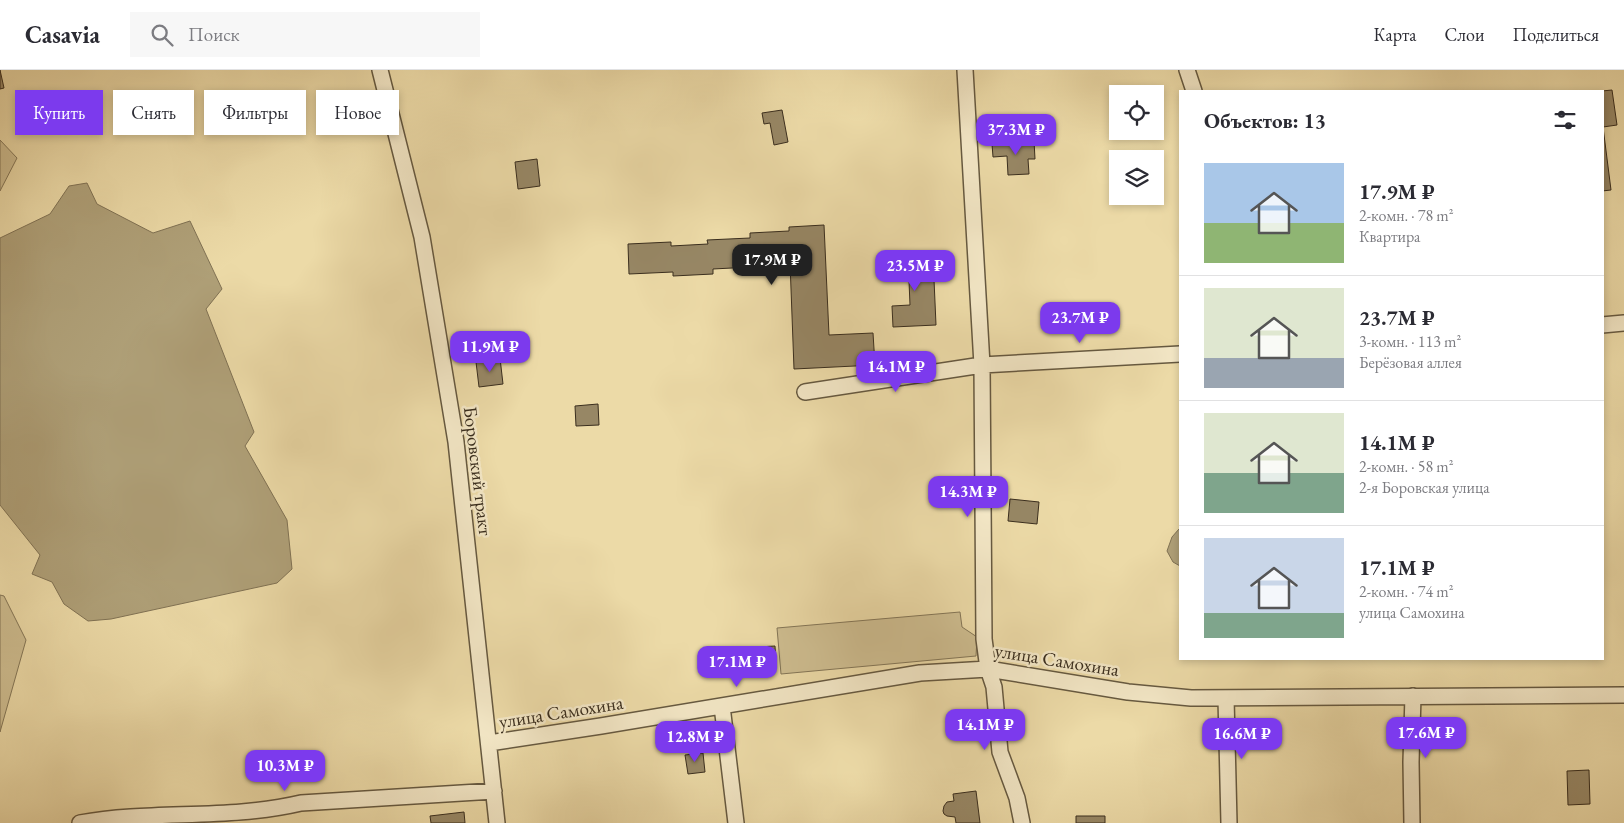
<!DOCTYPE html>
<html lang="ru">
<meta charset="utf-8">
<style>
:root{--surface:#fff;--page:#f7f7f7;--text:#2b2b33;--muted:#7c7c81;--line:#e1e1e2;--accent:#7c3aed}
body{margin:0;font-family:"EB Garamond",serif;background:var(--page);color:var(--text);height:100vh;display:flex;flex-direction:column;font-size:19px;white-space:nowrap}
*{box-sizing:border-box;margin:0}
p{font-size:16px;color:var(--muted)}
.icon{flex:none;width:28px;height:28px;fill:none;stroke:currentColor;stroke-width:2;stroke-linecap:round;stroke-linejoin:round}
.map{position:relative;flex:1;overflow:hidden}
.drawer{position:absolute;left:1179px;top:20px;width:425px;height:570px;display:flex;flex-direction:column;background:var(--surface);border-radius:0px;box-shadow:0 2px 8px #0003}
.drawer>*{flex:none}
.top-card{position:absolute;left:15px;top:20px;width:475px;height:45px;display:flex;gap:10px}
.buttons{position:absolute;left:1109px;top:15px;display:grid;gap:10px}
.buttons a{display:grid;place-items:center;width:55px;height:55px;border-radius:0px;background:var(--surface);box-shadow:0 2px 8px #0003;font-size:25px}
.price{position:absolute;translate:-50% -42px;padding:0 11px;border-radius:10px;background:var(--accent);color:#fff;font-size:16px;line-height:32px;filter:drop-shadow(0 1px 2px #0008)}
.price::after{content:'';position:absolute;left:50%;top:30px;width:15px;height:11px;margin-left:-8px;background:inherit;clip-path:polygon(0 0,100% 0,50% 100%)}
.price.active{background:#222;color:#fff}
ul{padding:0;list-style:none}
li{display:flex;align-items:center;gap:15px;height:125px;padding:0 25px}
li+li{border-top:1px solid var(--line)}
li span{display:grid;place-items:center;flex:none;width:140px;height:100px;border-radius:0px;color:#555}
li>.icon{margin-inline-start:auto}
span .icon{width:60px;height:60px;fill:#fffc;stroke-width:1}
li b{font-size:21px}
h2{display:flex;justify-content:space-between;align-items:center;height:60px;padding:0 25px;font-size:21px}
.pill{padding:0 18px;border-radius:0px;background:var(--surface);box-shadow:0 2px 8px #0003;font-size:18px;line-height:45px}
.pill.active{background:var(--accent);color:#fff}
header{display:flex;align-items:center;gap:30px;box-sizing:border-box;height:70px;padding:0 25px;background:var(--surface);border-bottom:1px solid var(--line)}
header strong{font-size:24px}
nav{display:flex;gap:28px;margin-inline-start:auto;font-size:18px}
.search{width:350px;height:45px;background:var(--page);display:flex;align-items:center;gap:12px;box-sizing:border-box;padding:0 18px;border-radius:0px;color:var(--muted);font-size:19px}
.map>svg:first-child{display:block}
.green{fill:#cebd90;stroke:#847657}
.water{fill:#afa078;stroke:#807254}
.building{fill:#978765;stroke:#3a2e1e}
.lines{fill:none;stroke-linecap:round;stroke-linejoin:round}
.minor-casing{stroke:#665940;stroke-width:18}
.minor{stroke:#f3e7c6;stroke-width:15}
.labels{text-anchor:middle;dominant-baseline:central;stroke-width:5;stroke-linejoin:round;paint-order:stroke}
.street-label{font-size:19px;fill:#3a2e1e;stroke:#f3e7c6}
</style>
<header>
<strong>Casavia</strong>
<div class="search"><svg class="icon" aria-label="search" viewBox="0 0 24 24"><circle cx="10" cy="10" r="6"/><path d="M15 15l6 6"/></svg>Поиск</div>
<nav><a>Карта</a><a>Слои</a><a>Поделиться</a></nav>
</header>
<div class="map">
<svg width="1624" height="753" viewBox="0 0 1624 753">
<rect width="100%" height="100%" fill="#ecdaa7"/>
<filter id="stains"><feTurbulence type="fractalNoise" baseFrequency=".004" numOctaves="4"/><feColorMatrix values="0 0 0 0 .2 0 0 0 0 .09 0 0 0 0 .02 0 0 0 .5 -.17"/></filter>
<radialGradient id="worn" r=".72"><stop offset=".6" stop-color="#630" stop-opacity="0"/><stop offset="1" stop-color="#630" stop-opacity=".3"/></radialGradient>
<!-- green -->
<path class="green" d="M 0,70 L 17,88 L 0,121 Z
M 0,525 L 4,526 L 26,570 L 0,662 Z
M 960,542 L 962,557 L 977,567 L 976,586 L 781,604 L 777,558 Z"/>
<!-- water -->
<path class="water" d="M 87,113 L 97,134 L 153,163 L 190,151 L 222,219 L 206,239 L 254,362 L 245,376 L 287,450 L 292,499 L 277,513 L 111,549 L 88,551 L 64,534 L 52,512 L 32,504 L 40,485 L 0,435 L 0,168 L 50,144 L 69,116 Z
M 1179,459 L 1180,459 L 1180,496 L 1173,492 L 1167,481 L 1172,467 Z"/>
<!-- building -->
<path class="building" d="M 0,0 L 4,18 L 0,19 Z
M 1147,17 L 1148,24 L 1118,24 L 1118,57 L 1115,58 L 1110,22 Z
M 1612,20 L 1617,55 L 1603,57 L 1611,120 L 1602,121 L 1602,21 Z
M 782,40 L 788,72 L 774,75 L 770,53 L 764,54 L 762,43 Z
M 1034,71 L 1035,89 L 1028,89 L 1029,104 L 1008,105 L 1007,86 L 993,87 L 992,74 Z
M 537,89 L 540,116 L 518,119 L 515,92 Z
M 824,155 L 829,265 L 873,263 L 875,295 L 794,299 L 790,192 L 751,193 L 751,197 L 713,199 L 713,204 L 673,206 L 673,202 L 629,204 L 628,174 L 671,172 L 671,176 L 708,174 L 707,170 L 750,168 L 750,163 L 789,161 L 789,157 Z
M 933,187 L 936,255 L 893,257 L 892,236 L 910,235 L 909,211 L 891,211 L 891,188 Z
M 500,288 L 503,314 L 479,317 L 476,292 Z
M 598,334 L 599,355 L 576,356 L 575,336 Z
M 1010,429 L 1039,432 L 1037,454 L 1008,451 Z
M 775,576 L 776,595 L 759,596 L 758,577 Z
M 703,683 L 705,702 L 688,704 L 685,685 Z
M 1589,700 L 1590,734 L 1568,735 L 1567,701 Z
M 976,721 L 980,753 L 956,753 L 955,747 L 947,746 L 944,744 L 943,741 L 944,736 L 947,732 L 954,731 L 953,724 Z
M 464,742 L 465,753 L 431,753 L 430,746 Z
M 1076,746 L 1105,746 L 1105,753 L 1076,753 Z"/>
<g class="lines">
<defs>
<path id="minor" d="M 380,0 L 422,167 L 456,372 L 497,753
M 965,0 L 982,295 L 984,569 L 988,599 L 994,617 L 1000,682 L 1017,728 L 1022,753
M 1187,0 L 1194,21
M 1602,255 L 1624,253
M 805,322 L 982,295 L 1180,284
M 1226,628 L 1229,753
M 722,636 L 736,753
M 489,673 L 601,656 L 920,603 L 988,599 L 1128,622 L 1191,628 L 1624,625
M 80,753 C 153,740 229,750 301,733 L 494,721
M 1412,753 L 1411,692 L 1413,626"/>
</defs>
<!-- minor casing -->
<use href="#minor" class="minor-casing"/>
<!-- minor -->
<use href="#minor" class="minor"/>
</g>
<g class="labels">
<!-- street labels -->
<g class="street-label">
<text transform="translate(478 401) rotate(83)">Боровский тракт</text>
<text transform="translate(1057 590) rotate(9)">улица Самохина</text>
<text transform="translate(561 642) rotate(-9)">улица Самохина</text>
</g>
</g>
<rect width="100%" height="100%" filter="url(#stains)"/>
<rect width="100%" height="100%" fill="url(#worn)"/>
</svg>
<div class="buttons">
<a><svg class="icon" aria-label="locate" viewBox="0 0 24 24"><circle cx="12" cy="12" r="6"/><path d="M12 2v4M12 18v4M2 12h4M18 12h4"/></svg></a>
<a><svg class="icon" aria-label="layers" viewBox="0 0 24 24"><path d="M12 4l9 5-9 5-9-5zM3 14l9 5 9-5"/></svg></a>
</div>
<b class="price" style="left:1016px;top:86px">37.3M ₽</b>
<b class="price active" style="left:772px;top:216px">17.9M ₽</b>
<b class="price" style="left:915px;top:222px">23.5M ₽</b>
<b class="price" style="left:1080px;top:274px">23.7M ₽</b>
<b class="price" style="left:490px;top:303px">11.9M ₽</b>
<b class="price" style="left:896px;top:323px">14.1M ₽</b>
<b class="price" style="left:968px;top:448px">14.3M ₽</b>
<b class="price" style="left:737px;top:618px">17.1M ₽</b>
<b class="price" style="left:985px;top:681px">14.1M ₽</b>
<b class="price" style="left:1426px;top:689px">17.6M ₽</b>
<b class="price" style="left:1242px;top:690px">16.6M ₽</b>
<b class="price" style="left:695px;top:693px">12.8M ₽</b>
<b class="price" style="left:285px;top:722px">10.3M ₽</b>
<div class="top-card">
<a class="pill active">Купить</a>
<a class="pill">Снять</a>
<a class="pill">Фильтры</a>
<a class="pill">Новое</a>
</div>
<section class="drawer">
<h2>Объектов: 13<svg class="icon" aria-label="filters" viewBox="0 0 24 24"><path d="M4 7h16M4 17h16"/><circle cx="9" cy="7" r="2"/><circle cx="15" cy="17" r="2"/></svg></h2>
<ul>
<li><span style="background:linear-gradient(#a9c7e8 60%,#8fb573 0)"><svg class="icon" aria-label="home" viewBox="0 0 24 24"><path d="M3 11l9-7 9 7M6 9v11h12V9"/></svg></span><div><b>17.9M ₽</b><p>2-комн. · 78 m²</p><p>Квартира</p></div></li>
<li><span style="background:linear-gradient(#dfe7d0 70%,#9aa5b1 0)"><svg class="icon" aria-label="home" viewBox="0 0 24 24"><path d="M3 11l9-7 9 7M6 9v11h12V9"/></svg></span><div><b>23.7M ₽</b><p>3-комн. · 113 m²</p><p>Берёзовая аллея</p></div></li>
<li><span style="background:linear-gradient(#dfe7d0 60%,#7fa58c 0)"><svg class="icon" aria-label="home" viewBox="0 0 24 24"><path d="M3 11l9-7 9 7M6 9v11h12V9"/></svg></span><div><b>14.1M ₽</b><p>2-комн. · 58 m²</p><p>2-я Боровская улица</p></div></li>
<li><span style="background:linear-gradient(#c9d6e8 75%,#7fa58c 0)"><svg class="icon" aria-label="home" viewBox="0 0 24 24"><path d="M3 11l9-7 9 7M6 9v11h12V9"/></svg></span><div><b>17.1M ₽</b><p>2-комн. · 74 m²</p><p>улица Самохина</p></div></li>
</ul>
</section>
</div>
